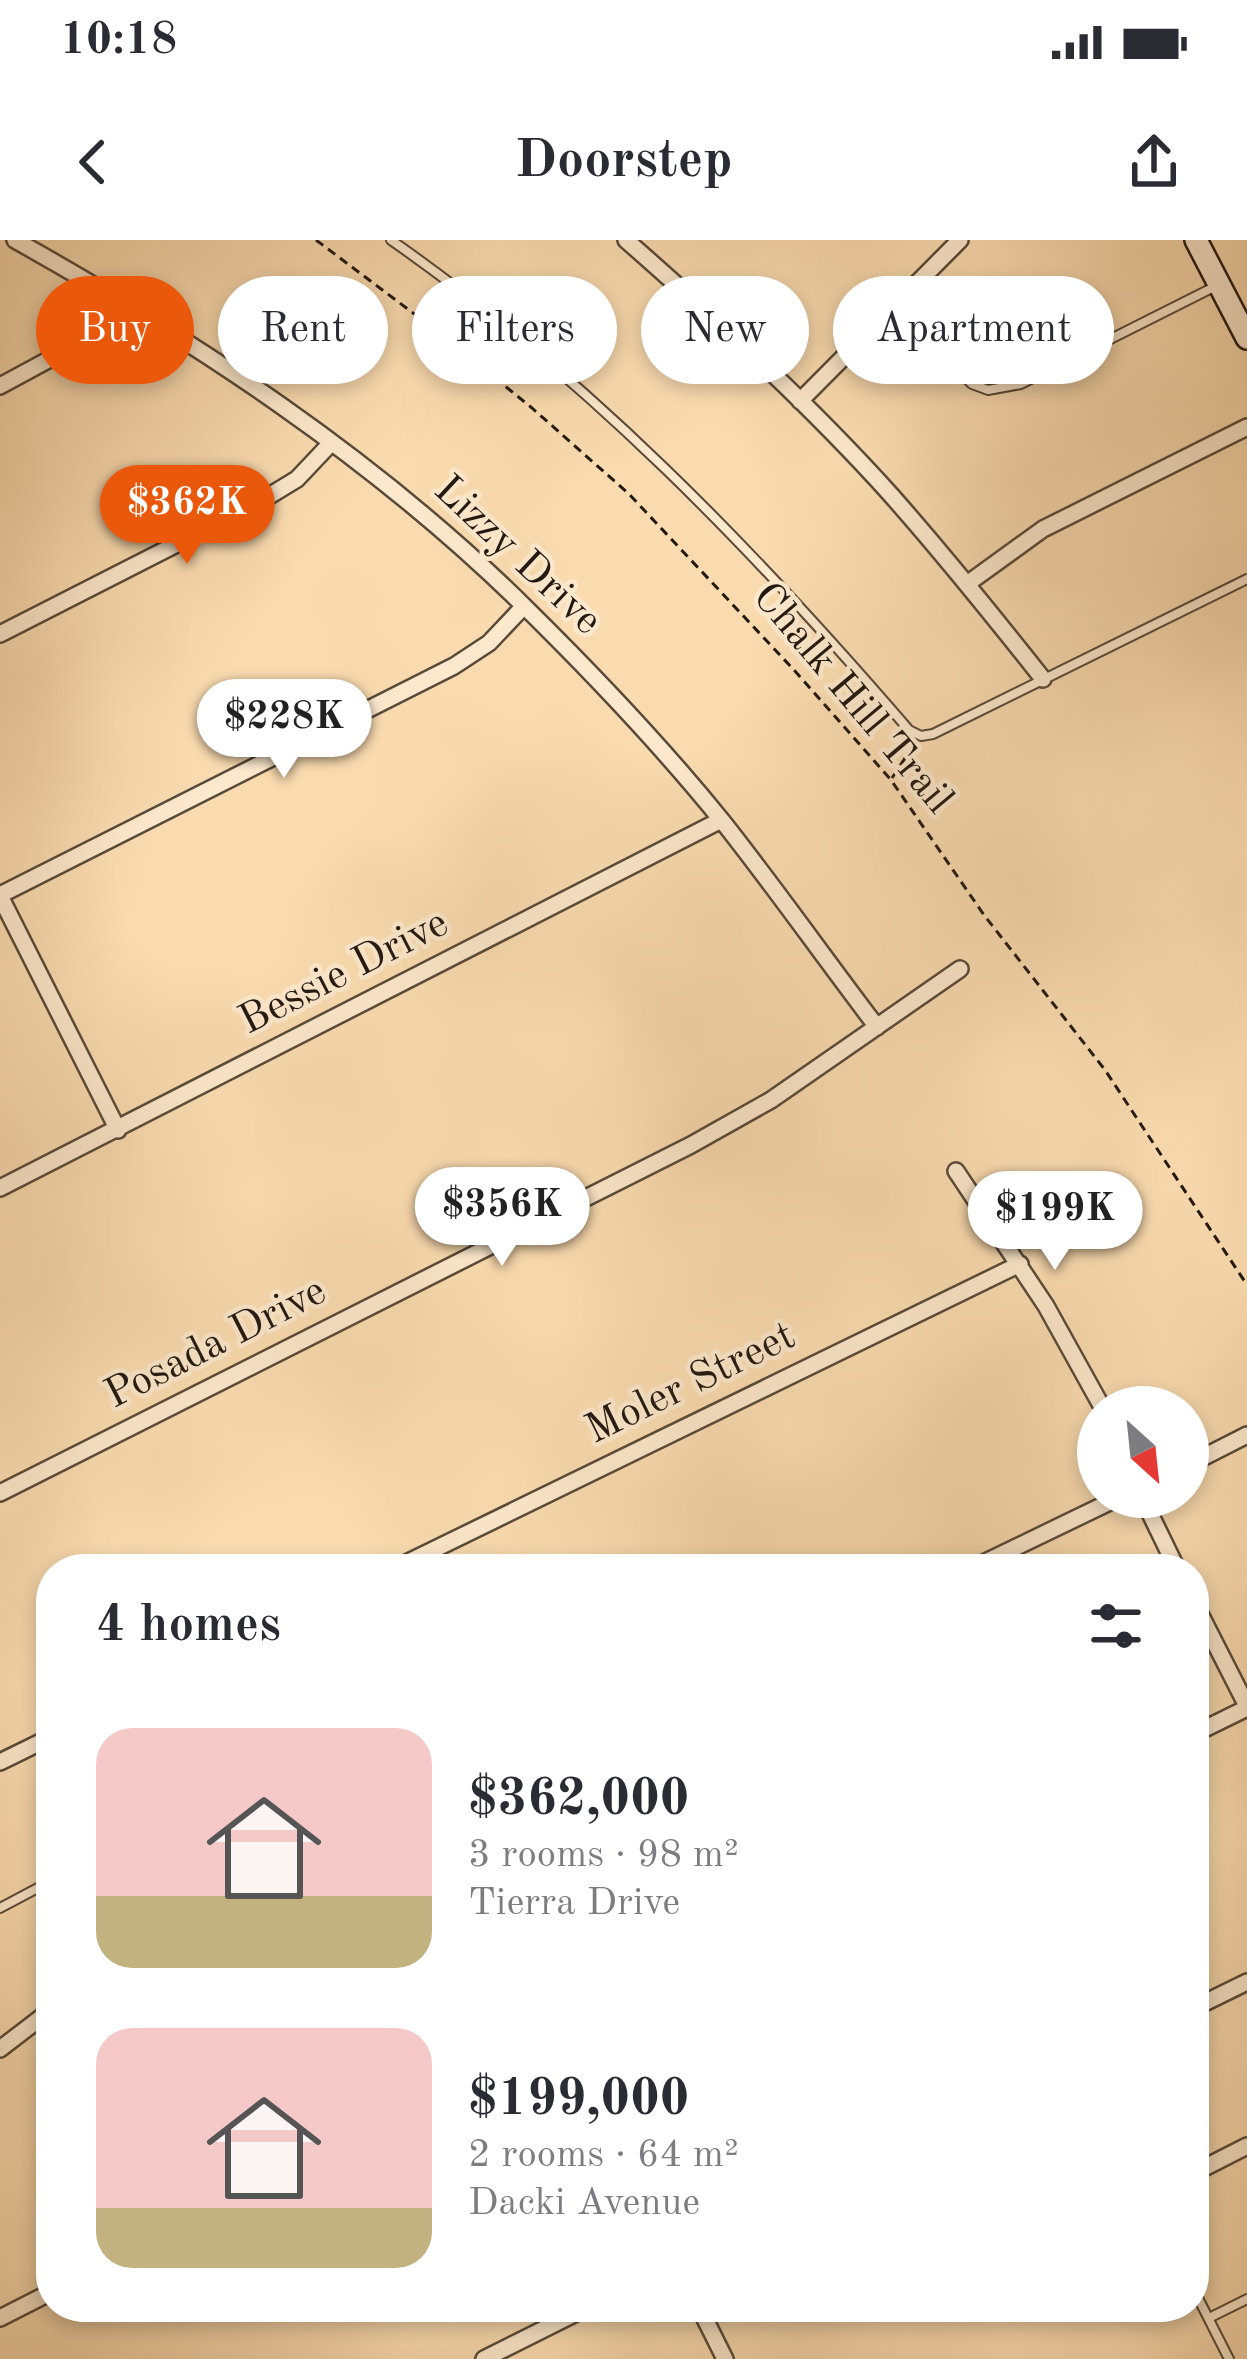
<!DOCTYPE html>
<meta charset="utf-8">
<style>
:root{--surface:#fff;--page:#f7f7f7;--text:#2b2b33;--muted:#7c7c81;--accent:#ea580c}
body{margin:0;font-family:"Old Standard TT",serif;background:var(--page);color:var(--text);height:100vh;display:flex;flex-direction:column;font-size:45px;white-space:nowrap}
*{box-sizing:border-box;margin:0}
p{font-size:39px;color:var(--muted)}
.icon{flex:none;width:66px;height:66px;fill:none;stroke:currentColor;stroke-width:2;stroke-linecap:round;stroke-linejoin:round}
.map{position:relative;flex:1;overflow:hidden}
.side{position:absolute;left:36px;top:1314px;width:1173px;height:768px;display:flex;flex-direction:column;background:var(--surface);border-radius:48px;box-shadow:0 6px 18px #0003}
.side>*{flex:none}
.guide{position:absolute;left:36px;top:36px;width:1176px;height:108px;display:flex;gap:24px}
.needle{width:78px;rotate:153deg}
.tools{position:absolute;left:1077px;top:1146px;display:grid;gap:24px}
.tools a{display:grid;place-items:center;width:132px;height:132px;border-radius:50%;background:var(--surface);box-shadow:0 6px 18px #0003;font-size:60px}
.price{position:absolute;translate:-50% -102px;padding:0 27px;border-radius:42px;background:#fff;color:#222;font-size:39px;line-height:78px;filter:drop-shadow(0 3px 6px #0008)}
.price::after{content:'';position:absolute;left:50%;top:72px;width:36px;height:27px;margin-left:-18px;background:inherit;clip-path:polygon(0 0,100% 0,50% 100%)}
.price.current{background:var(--accent);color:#fff}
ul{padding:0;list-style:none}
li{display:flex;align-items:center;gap:36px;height:300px;padding:0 60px}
li span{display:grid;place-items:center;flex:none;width:336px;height:240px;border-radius:36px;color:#555}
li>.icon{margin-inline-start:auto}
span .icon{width:144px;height:144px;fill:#fffc;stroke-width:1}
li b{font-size:51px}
h2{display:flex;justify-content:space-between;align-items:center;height:144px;padding:0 60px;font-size:51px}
.chip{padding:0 42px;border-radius:54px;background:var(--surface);box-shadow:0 6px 18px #0003;font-size:42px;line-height:108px}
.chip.current{background:var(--accent);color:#fff}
.status{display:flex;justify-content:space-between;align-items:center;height:84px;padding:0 60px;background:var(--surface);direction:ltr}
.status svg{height:33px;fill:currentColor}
header{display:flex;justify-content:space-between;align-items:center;height:156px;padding:0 60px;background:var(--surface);font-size:54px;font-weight:700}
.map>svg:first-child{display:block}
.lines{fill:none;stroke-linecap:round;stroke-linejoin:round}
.lane-casing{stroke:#584a39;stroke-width:12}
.street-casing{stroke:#584a39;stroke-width:20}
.secondary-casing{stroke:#221911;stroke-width:26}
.path{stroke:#221911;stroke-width:3;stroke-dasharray:9 6;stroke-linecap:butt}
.lane{stroke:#fce8cc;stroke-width:8}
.street{stroke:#fce8cc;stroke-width:15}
.secondary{stroke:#fce8cc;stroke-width:21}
.labels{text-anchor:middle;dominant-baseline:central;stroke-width:9;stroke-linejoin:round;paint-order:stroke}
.street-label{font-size:42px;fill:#221911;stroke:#fce8cc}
</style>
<div class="status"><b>10:18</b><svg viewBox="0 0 49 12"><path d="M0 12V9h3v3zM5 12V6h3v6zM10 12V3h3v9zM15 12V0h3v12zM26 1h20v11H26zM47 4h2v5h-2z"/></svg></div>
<header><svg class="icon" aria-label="back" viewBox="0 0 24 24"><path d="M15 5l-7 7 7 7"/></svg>Doorstep<svg class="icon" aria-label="share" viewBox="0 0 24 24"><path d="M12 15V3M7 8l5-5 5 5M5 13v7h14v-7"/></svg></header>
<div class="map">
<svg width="1247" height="2119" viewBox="0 0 1247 2119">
<rect width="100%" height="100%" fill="#fadbb0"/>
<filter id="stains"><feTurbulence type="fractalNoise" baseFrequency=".00167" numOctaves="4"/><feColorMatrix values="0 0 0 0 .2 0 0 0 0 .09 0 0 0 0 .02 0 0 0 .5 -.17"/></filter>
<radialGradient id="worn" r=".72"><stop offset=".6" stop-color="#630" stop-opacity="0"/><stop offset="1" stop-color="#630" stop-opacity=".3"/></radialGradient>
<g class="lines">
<defs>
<path id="lane" d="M 391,0 C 587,137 753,309 909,490 L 921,496 L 933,494 L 1247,339
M 893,68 L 972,144 L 988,150 L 1021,144 L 1218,45
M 0,1668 L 51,1641
M 1194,2050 L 1229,2119
M 1209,2078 L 1247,2059"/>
<path id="street" d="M 15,0 C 197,102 375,219 525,367 C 592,433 664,509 723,582 C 776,649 825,719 877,787
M 626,0 C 718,81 809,164 891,255 C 944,315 994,377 1043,439
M 0,146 L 61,113 L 86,93 L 114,56
M 800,161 L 960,0
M 967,344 L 1043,289 L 1247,187
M 0,394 L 261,261 L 297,239 L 331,203
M 0,655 L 454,426 L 489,403 L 524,366
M 0,656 L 118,890
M 956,931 L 1046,1066 L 1102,1167
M 0,948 L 721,580
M 1188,1225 L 1247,1195
M 0,1253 L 691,905 L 771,860 L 960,729
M 1142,1257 L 1177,1329
M 394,1329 L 1020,1024
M 971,1329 L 1120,1257
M 1194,1362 L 1247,1466
M 1194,1494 L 1247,1468
M 0,1522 L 51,1497
M 1194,1768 L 1247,1742
M 0,1809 L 51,1770
M 1194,1933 L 1247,1906
M 699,2067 L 725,2119
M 0,2078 L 51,2052
M 484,2119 L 588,2067"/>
<path id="secondary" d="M 1196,0 L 1247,98"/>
</defs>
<!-- lane casing -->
<use href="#lane" class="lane-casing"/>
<!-- street casing -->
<use href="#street" class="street-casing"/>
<!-- secondary casing -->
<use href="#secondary" class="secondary-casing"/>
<!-- path -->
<path class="path" d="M 316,0 L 437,91 L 532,168 L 629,254 L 794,430 L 891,540 L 984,675 L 1105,830 L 1247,1045
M 892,538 L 913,506"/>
<!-- lane -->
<use href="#lane" class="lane"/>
<!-- street -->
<use href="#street" class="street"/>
<!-- secondary -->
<use href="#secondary" class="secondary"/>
</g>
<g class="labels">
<!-- street labels -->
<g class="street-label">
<text transform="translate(517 316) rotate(43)">Lizzy Drive</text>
<text transform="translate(852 459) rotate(50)">Chalk Hill Trail</text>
<text transform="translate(344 733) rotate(-27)">Bessie Drive</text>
<text transform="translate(216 1104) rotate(-27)">Posada Drive</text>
<text transform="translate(691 1144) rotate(-26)">Moler Street</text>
</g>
</g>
<rect width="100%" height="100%" filter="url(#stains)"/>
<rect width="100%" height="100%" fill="url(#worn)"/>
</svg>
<div class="tools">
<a><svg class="needle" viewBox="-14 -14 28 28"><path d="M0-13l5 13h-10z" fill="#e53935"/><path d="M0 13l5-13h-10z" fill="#7c7c81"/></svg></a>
</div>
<b class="price current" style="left:187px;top:327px">$362K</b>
<b class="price" style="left:284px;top:541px">$228K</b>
<b class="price" style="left:502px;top:1029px">$356K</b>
<b class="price" style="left:1055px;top:1033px">$199K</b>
<div class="guide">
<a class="chip current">Buy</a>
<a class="chip">Rent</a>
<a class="chip">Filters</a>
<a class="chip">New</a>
<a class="chip">Apartment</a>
</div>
<section class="side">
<h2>4 homes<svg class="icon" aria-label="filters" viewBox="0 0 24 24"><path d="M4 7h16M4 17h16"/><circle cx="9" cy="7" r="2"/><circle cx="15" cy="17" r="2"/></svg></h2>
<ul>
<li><span style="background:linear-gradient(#f6c9c9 70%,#c2b280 0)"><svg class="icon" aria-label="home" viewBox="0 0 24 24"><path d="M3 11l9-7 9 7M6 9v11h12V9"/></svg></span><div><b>$362,000</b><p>3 rooms · 98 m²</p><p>Tierra Drive</p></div></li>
<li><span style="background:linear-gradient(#f6c9c9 75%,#c2b280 0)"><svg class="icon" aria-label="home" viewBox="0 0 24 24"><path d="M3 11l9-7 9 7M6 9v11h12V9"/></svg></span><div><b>$199,000</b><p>2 rooms · 64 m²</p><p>Dacki Avenue</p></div></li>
</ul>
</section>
</div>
